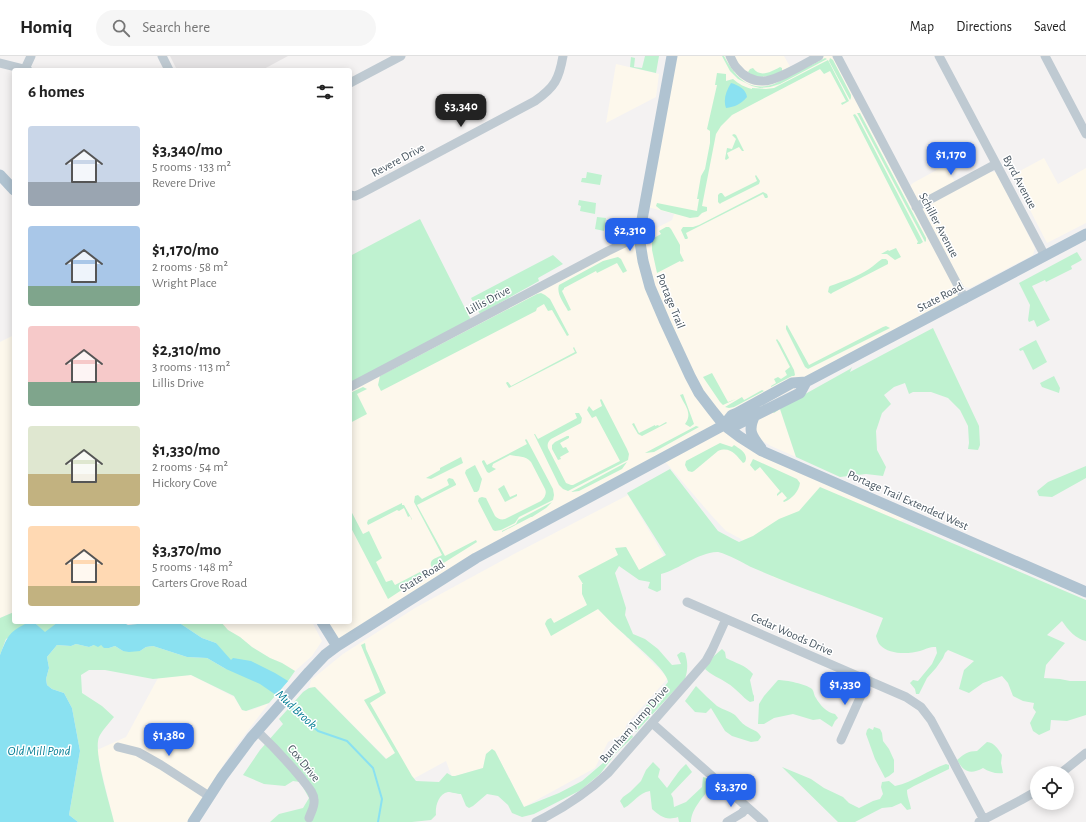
<!DOCTYPE html>
<meta charset="utf-8">
<style>
:root{--surface:#fff;--page:#f6f6f6;--text:#222;--muted:#767676;--line:#e0e0e0;--accent:#2563eb}
body{margin:0;font-family:"Alegreya Sans",sans-serif;background:var(--page);color:var(--text);height:100vh;display:flex;flex-direction:column;font-size:15px;white-space:nowrap}
*{box-sizing:border-box;margin:0}
p{font-size:13px;color:var(--muted)}
.icon{flex:none;width:22px;height:22px;fill:none;stroke:currentColor;stroke-width:2;stroke-linecap:round;stroke-linejoin:round}
.map{position:relative;flex:1;overflow:hidden}
.drawer{position:absolute;left:12px;top:12px;width:340px;height:556px;display:flex;flex-direction:column;background:var(--surface);border-radius:4px;box-shadow:0 2px 10px #0003}
.drawer>*{flex:none}
.tools{position:absolute;left:1030px;top:710px;display:grid;gap:8px}
.tools a{display:grid;place-items:center;width:44px;height:44px;border-radius:50%;background:var(--surface);box-shadow:0 2px 10px #0003;font-size:20px}
.price{position:absolute;translate:-50% -34px;padding:0 9px;border-radius:8px;background:var(--accent);color:#fff;font-size:13px;line-height:26px;filter:drop-shadow(0 1px 2px #0008)}
.price::after{content:'';position:absolute;left:50%;top:24px;width:12px;height:9px;margin-left:-6px;background:inherit;clip-path:polygon(0 0,100% 0,50% 100%)}
.price.active{background:#222;color:#fff}
ul{padding:0;list-style:none}
li{display:flex;align-items:center;gap:12px;height:100px;padding:0 16px}
li span{display:grid;place-items:center;flex:none;width:112px;height:80px;border-radius:4px;color:#555}
li>.icon{margin-inline-start:auto}
span .icon{width:48px;height:48px;fill:#fffc;stroke-width:1}
li b{font-size:17px}
h2{display:flex;justify-content:space-between;align-items:center;height:48px;padding:0 16px;font-size:17px}
header{display:flex;align-items:center;gap:24px;box-sizing:border-box;height:56px;padding:0 20px;background:var(--surface);border-bottom:1px solid var(--line)}
header strong{font-size:19px}
nav{display:flex;gap:22px;margin-inline-start:auto;font-size:14px}
.search{width:280px;height:36px;background:var(--page);display:flex;align-items:center;gap:10px;box-sizing:border-box;padding:0 14px;border-radius:22px;color:var(--muted);font-size:15px}
.map>svg:first-child{display:block}
.commercial{fill:#fdf8ec}
.education{fill:#e5e3e4}
.green{fill:#bff2d0}
.water{fill:#8ae1f1}
.lines{fill:none;stroke-linecap:round;stroke-linejoin:round}
.stream{stroke:#8ae1f1;stroke-width:2}
.minor{stroke:#bfcad2;stroke-width:9}
.major{stroke:#b0c3d1;stroke-width:11}
.labels{text-anchor:middle;dominant-baseline:central;stroke-width:3;stroke-linejoin:round;paint-order:stroke}
.street-label{font-size:12px;fill:#485661;stroke:#fff}
.water-label{font-size:13px;font-style:italic;fill:#077f96;stroke:#fff}
</style>
<header>
<strong>Homiq</strong>
<div class="search"><svg class="icon" aria-label="search" viewBox="0 0 24 24"><circle cx="10" cy="10" r="6"/><path d="M15 15l6 6"/></svg>Search here</div>
<nav><a>Map</a><a>Directions</a><a>Saved</a></nav>
</header>
<div class="map">
<svg width="1086" height="766" viewBox="0 0 1086 766">
<rect width="100%" height="100%" fill="#f4f2f2"/>
<!-- commercial -->
<path class="commercial" d="M 672,0 L 784,0 L 792,14 L 819,0 L 837,0 L 965,243 L 769,346 L 725,369 L 739,380 L 910,460 L 790,527 L 773,521 L 741,483 L 726,475 L 712,460 L 662,402 L 551,461 L 337,590 L 322,566 L 350,566 L 350,331 L 672,164 L 674,158 L 644,150 Z
M 616,8 L 659,18 L 656,41 L 606,67 Z
M 1044,102 L 1058,128 L 1086,112 L 1086,167 L 1047,187 L 1012,119 Z
M 946,109 L 958,132 L 990,116 L 995,116 L 997,118 L 1035,192 L 1033,199 L 970,232 L 965,231 L 962,229 L 910,130 L 913,127 Z
M 14,279 L 14,556 L 0,562 L 0,286 Z
M 780,351 L 780,353 L 796,401 L 771,390 L 755,380 L 756,364 Z
M 628,439 L 664,500 L 639,514 L 626,491 L 615,493 L 619,498 L 595,550 L 668,622 L 626,669 L 625,677 L 608,686 L 595,712 L 524,751 L 495,695 L 492,693 L 486,698 L 483,712 L 452,721 L 446,705 L 413,723 L 397,695 L 387,703 L 315,631 L 309,632 L 311,624 L 343,598 L 415,552 L 514,498 Z
M 214,566 L 312,566 L 322,585 L 312,600 L 295,615 L 282,607 L 270,602 L 252,591 L 240,581 Z
M 191,619 L 234,641 L 242,654 L 246,655 L 252,654 L 269,647 L 236,690 L 216,720 L 189,766 L 114,766 L 101,713 L 97,694 L 126,681 L 158,622 Z"/>
<!-- education -->
<path class="education" d="M 170,0 L 288,0 L 262,14 L 177,14 Z"/>
<!-- green -->
<path class="green" d="M 645,0 L 659,0 L 656,17 L 630,11 L 631,1 L 635,2 L 634,11 L 642,12 Z
M 722,0 L 724,0 C 735,20 748,37 774,28 L 825,2 L 827,3 L 780,28 L 770,31 L 760,32 L 752,30 L 738,23 L 730,15 Z
M 830,2 L 833,4 L 851,39 L 851,42 L 850,44 L 829,5 Z
M 828,4 L 849,45 L 842,49 L 841,47 L 846,45 L 830,15 L 824,18 L 820,13 L 732,59 L 721,70 L 716,78 L 702,150 L 707,151 L 707,155 L 702,157 L 698,161 L 690,162 L 661,154 L 656,150 L 657,147 L 697,155 L 699,143 L 697,143 L 701,120 L 705,113 L 710,87 L 710,75 L 707,73 L 717,29 L 715,29 L 717,17 L 726,18 L 726,25 L 733,23 C 739,28 744,31 752,33 L 752,32 L 766,33 L 774,32 Z
M 780,11 L 782,12 L 782,15 L 771,20 L 754,21 L 748,16 L 750,13 L 753,12 C 760,22 771,16 780,11 Z
M 857,57 L 860,57 L 861,59 L 926,182 L 926,185 L 925,186 Z
M 855,58 L 858,62 L 923,186 L 920,188 L 917,188 L 917,187 L 918,186 L 853,59 Z
M 734,78 L 736,79 L 744,95 L 742,95 L 739,91 L 727,97 L 729,102 L 726,104 L 725,103 L 727,92 L 732,93 L 736,83 L 732,79 Z
M 587,116 L 602,119 L 600,129 L 581,126 L 582,122 L 586,122 Z
M 756,119 L 760,125 L 759,128 L 721,147 L 720,148 L 718,146 L 718,139 L 720,137 L 722,137 L 725,141 L 757,125 L 755,120 Z
M 763,136 L 767,138 L 768,141 L 767,142 L 765,142 L 763,138 L 686,177 L 688,182 L 687,183 L 685,183 L 681,174 L 683,171 L 693,171 L 699,169 Z
M 579,144 L 596,147 L 595,158 L 580,155 L 581,150 L 578,149 Z
M 597,161 L 606,162 L 604,175 L 595,173 Z
M 420,163 L 472,266 L 350,331 L 350,200 Z
M 666,171 L 669,171 L 671,173 L 680,189 L 680,197 L 684,205 L 681,206 L 680,205 L 657,217 L 652,194 L 652,183 L 661,178 L 659,175 Z
M 896,192 L 901,201 L 895,204 L 887,198 L 881,198 L 888,194 L 889,195 Z
M 1077,196 L 1082,204 L 1071,210 L 1072,213 L 1046,226 L 1045,224 L 1032,230 L 1050,264 L 1037,271 L 1034,264 L 1029,266 L 1028,264 L 1030,249 L 1019,227 Z
M 553,199 L 563,208 L 538,222 L 539,225 L 480,258 L 471,242 Z
M 618,201 L 621,203 L 627,215 L 623,217 L 617,207 L 597,217 L 596,215 L 564,232 L 564,233 L 562,235 L 571,254 L 568,255 C 564,247 556,238 559,229 L 603,205 Z
M 882,203 L 886,203 L 888,205 L 888,208 L 832,237 L 831,238 L 828,236 L 829,231 L 830,230 C 844,225 857,221 869,213 C 874,210 877,206 882,203 Z
M 541,237 L 545,239 L 550,243 L 569,279 L 567,280 L 552,254 L 548,255 L 544,248 L 537,252 L 536,255 L 381,335 L 378,329 L 380,320 L 537,238 Z
M 787,269 L 809,309 L 883,271 L 886,270 L 890,272 L 808,313 L 805,311 L 786,273 L 786,270 Z
M 933,272 L 979,370 L 980,389 L 978,394 L 968,393 L 969,387 L 968,370 L 960,354 L 948,342 L 931,336 L 913,336 L 909,338 L 905,327 L 894,331 L 884,339 L 891,348 L 882,357 L 876,375 L 877,394 L 886,411 L 883,420 L 866,418 L 840,421 L 796,401 L 780,353 L 774,357 L 773,356 L 850,313 L 852,311 L 850,316 Z
M 777,283 L 780,287 L 794,314 L 795,319 L 794,320 L 792,320 L 771,331 L 771,330 L 776,327 L 774,323 L 778,321 L 781,323 L 787,319 L 785,315 L 790,311 L 776,284 Z
M 1036,284 L 1047,306 L 1033,314 L 1023,294 L 1020,295 L 1019,293 Z
M 574,291 L 577,297 L 509,332 L 506,327 L 507,326 L 508,326 L 511,330 L 575,296 L 573,292 Z
M 712,317 L 728,346 L 736,343 L 723,349 L 720,346 L 703,321 Z
M 1054,320 L 1060,332 L 1059,337 L 1042,331 L 1040,327 Z
M 363,331 L 367,333 L 357,338 L 367,358 L 350,367 L 350,337 Z
M 762,334 L 764,335 L 734,351 L 729,352 L 725,351 L 742,341 L 744,344 L 746,343 Z
M 683,338 L 694,368 L 690,371 L 685,368 C 693,357 685,350 680,339 Z
M 601,343 L 602,344 L 627,393 L 629,398 L 628,404 L 568,435 L 563,433 L 559,429 L 534,378 L 535,378 L 538,383 L 577,362 L 575,357 L 579,357 L 582,362 L 581,367 L 551,383 C 548,386 547,388 548,392 L 566,427 L 571,429 L 573,429 L 620,405 L 596,360 L 592,362 L 587,354 L 589,350 L 593,355 L 602,350 L 600,344 Z
M 666,366 L 667,367 L 642,380 L 638,378 L 632,368 L 634,367 L 639,377 L 655,369 L 655,370 L 658,369 L 659,370 Z
M 696,370 L 699,371 L 654,396 L 645,397 Z
M 567,380 L 569,380 L 569,382 L 560,387 L 563,392 L 566,391 L 569,396 L 560,401 L 561,403 L 558,404 L 552,393 L 552,389 L 555,386 Z
M 526,383 L 527,384 L 553,433 L 554,439 L 553,444 L 519,461 L 515,467 L 501,474 L 495,475 L 493,474 L 478,445 L 479,442 L 482,441 L 486,442 L 495,460 C 498,463 501,464 505,463 L 541,445 C 545,442 547,437 545,433 L 531,406 C 525,399 518,401 510,399 L 493,408 L 492,411 L 496,413 L 489,417 L 487,416 L 482,406 L 482,405 L 484,404 L 487,409 L 527,388 L 525,384 Z
M 720,387 L 732,391 L 734,389 C 740,393 749,398 745,406 L 743,407 C 736,399 730,390 718,395 L 694,415 L 692,416 L 688,415 L 685,409 L 686,405 Z
M 461,401 L 463,407 L 431,423 L 426,422 L 440,414 L 440,412 Z
M 753,403 L 797,423 L 800,427 C 799,435 792,443 784,446 L 783,445 L 787,442 L 782,436 L 777,440 L 777,438 L 780,435 L 760,411 L 755,415 L 750,409 Z
M 627,406 L 622,413 L 579,435 L 571,436 Z
M 475,409 L 482,423 L 479,434 L 477,436 L 474,436 L 465,417 L 466,414 Z
M 1086,410 L 1086,422 L 1052,441 L 1039,440 L 1037,435 L 1048,426 Z
M 670,413 L 718,475 L 733,483 L 739,486 L 753,480 L 779,463 L 799,455 L 820,431 L 1086,544 L 1086,585 C 1076,583 1068,574 1062,565 L 1047,579 L 1065,587 L 1046,609 L 1044,622 L 1060,623 L 1070,625 L 1086,625 L 1086,659 L 1067,665 L 1051,664 L 1050,674 L 1039,679 L 1033,675 L 1030,667 L 1036,656 L 1033,652 L 1034,647 L 1023,645 L 1013,640 L 1008,627 L 1002,620 L 983,627 L 969,637 L 959,633 L 964,614 L 974,605 L 948,594 L 945,597 L 943,602 L 936,612 L 927,622 L 919,638 L 916,638 L 915,633 L 910,627 L 913,624 L 918,625 L 932,608 L 937,597 L 936,591 C 928,591 927,593 920,595 C 909,598 889,599 880,589 C 878,587 877,583 876,580 L 883,562 C 839,545 794,530 751,511 C 744,507 723,496 717,496 C 697,497 680,513 661,518 L 661,534 L 657,536 L 648,532 L 650,526 L 639,524 L 619,510 L 615,517 L 626,552 L 625,559 L 633,578 L 645,583 L 658,593 L 672,609 L 681,608 L 677,599 L 681,596 L 685,597 C 688,607 688,613 685,623 L 636,676 L 634,673 L 641,656 L 650,645 L 660,636 L 668,626 C 667,614 634,588 625,579 C 615,571 607,562 598,553 L 551,580 L 545,568 C 546,565 547,563 551,562 L 554,567 L 587,549 L 582,538 L 582,528 L 583,528 L 578,520 L 618,499 L 615,492 L 626,491 L 639,514 L 666,499 L 627,437 Z
M 449,422 L 453,423 L 456,428 L 456,429 L 417,449 L 445,500 L 476,484 L 477,486 L 434,513 L 431,510 C 429,503 437,502 442,499 L 414,446 L 415,440 L 418,439 L 422,443 L 449,429 L 447,424 Z
M 504,429 L 510,441 L 517,438 L 517,440 L 505,446 L 498,433 Z
M 552,446 L 546,452 L 532,461 L 531,461 L 502,476 L 502,475 L 516,468 L 518,464 Z
M 402,447 L 402,449 L 404,449 L 412,463 L 412,464 L 410,460 L 408,461 L 404,452 L 399,455 L 397,454 L 368,469 L 367,467 L 368,464 Z
M 350,453 L 363,478 L 369,475 L 382,502 L 376,506 L 386,526 L 392,524 L 395,529 L 420,516 L 423,520 L 388,543 L 350,470 Z
M 14,556 L 14,566 L 58,566 L 45,577 L 36,568 L 6,583 L 0,599 L 0,562 Z
M 178,566 L 221,566 L 228,574 L 240,581 L 252,591 L 270,602 L 282,607 L 295,615 L 288,625 L 269,647 L 246,655 L 242,654 L 234,640 L 191,619 L 153,623 L 105,614 L 89,614 L 81,619 L 82,637 L 102,650 L 114,661 C 110,666 101,676 99,681 C 93,696 110,748 114,766 L 78,766 L 69,759 L 80,695 L 72,652 L 64,637 L 52,633 L 47,629 L 46,623 L 49,612 L 47,601 L 57,589 L 71,590 L 76,588 L 89,591 L 94,589 L 101,589 L 109,592 L 115,590 L 123,595 L 140,595 L 146,591 L 153,590 L 187,601 L 207,602 L 226,613 L 216,587 L 202,582 Z
M 365,587 L 366,593 L 386,637 L 370,647 L 412,720 L 416,725 L 439,726 L 447,717 L 452,720 L 455,720 L 483,712 L 486,698 L 492,693 L 495,695 L 524,751 L 559,737 L 582,725 L 603,707 L 613,693 L 621,687 L 626,680 L 631,677 L 633,681 L 616,697 L 600,718 L 581,734 L 534,758 L 522,761 L 512,757 L 508,749 L 498,740 L 487,738 L 473,750 L 469,752 L 466,750 L 461,738 C 457,738 451,736 448,736 C 438,738 435,751 436,759 L 431,764 L 412,766 L 270,766 L 279,758 L 303,752 L 309,742 L 300,726 L 293,725 L 285,730 L 264,728 L 243,719 L 260,694 L 283,668 L 279,663 L 303,636 L 309,632 L 315,631 L 386,703 L 395,697 L 364,644 L 380,636 L 361,589 Z
M 722,593 L 725,596 L 726,602 C 735,607 746,609 753,618 L 750,624 L 753,638 L 754,640 L 754,645 L 750,646 C 742,641 736,632 727,627 C 720,622 711,619 705,613 L 714,600 Z
M 778,624 C 786,624 806,628 812,633 C 814,635 814,640 816,642 C 820,649 827,657 835,658 L 838,662 L 835,665 L 832,671 L 820,663 L 813,664 L 793,658 L 774,662 L 764,668 L 758,668 L 759,648 L 764,640 Z
M 696,630 C 703,637 710,644 717,650 C 723,654 730,655 735,659 C 738,662 741,667 746,670 C 752,674 758,674 761,681 L 758,685 L 751,686 L 732,680 L 725,675 L 711,652 L 706,657 L 695,656 L 685,645 Z
M 874,671 L 880,673 L 882,677 L 883,685 L 889,693 L 894,704 L 894,716 L 889,720 L 885,722 L 875,703 L 866,678 L 867,674 L 869,672 L 873,674 Z
M 987,686 C 995,687 998,693 1002,699 L 1001,707 L 1003,717 C 996,718 989,716 983,712 C 970,719 964,716 957,704 C 964,698 968,695 977,695 Z
M 653,706 L 660,713 L 658,721 L 667,732 C 673,724 678,715 686,708 L 692,716 L 671,738 L 673,742 L 674,751 L 686,746 L 702,731 L 703,721 L 710,723 L 712,730 C 704,740 691,753 691,766 L 679,766 L 678,761 C 666,765 660,760 652,753 L 650,735 C 638,737 635,746 624,752 L 620,745 L 623,741 L 630,736 L 641,725 L 646,714 Z
M 946,708 L 949,709 L 949,713 L 914,730 L 907,734 C 907,741 910,746 911,753 L 907,754 L 901,747 L 892,751 L 882,752 L 855,766 L 838,766 L 782,711 L 811,723 L 824,732 L 843,741 L 849,747 L 859,752 L 873,745 L 880,743 L 883,738 L 881,731 L 882,726 L 889,725 L 895,730 C 914,726 928,714 946,708 Z"/>
<!-- water -->
<path class="water" d="M 731,27 C 738,29 746,33 747,41 C 741,48 735,51 726,52 C 723,44 726,35 731,27 Z
M 29,566 L 36,568 L 45,576 L 58,566 L 122,566 L 128,569 L 156,566 L 178,566 L 202,582 L 216,587 L 231,604 L 233,602 L 251,605 L 275,617 L 288,625 L 276,639 L 260,628 L 226,613 L 207,602 L 187,601 L 153,590 L 146,591 L 140,595 L 129,596 L 123,595 L 115,590 L 109,592 L 104,592 L 101,589 L 98,591 L 94,589 L 89,591 L 76,588 L 71,590 L 57,589 L 47,601 L 49,612 L 46,623 L 47,629 L 52,633 L 64,637 L 72,652 L 80,695 L 69,759 L 78,766 L 0,766 L 0,599 C 8,579 9,576 29,566 Z"/>
<g class="lines">
<!-- stream -->
<path class="stream" d="M 286,646 L 297,657 L 318,675 L 347,685 L 373,712 L 382,743 L 378,766"/>
<!-- minor -->
<path class="minor" d="M 162,0 L 169,14
M 730,0 C 732,4 734,10 738,13 C 743,20 753,25 762,25 C 775,26 806,7 819,0
M 837,0 L 965,243
M 939,0 L 1045,200
M 1045,0 L 1086,78
M 0,7 L 28,14
M 25,13 L 31,0
M 350,27 L 401,0
M 350,139 L 355,140 L 360,138 L 535,45 C 555,31 559,23 563,0
M 916,151 L 996,108
M 350,331 L 608,195 L 639,180
M 687,546 L 906,641 L 921,651 L 931,664 L 984,764
M 652,667 L 764,766
M 257,675 C 274,691 287,705 302,723 C 306,729 314,736 314,744 C 315,750 311,756 309,762
M 841,684 L 868,624
M 118,691 L 138,696 L 161,709 L 209,740
M 1061,717 L 1086,697
M 536,766 C 562,753 587,737 608,717 L 706,605 L 712,594 L 726,563
M 727,766 L 742,757 L 747,751
M 979,766 L 1021,744 L 1037,735"/>
<!-- major -->
<path class="major" d="M 672,0 L 639,180 L 643,205 L 650,231 L 665,266 L 690,320 L 699,337 L 712,354 L 724,369 L 740,381 L 762,395 L 1086,536
M 0,119 L 14,134
M 755,359 C 747,375 752,380 761,392
M 724,369 L 738,368 L 800,337 L 806,326
M 322,566 L 337,590
M 193,766 L 222,721 L 251,682 L 309,616 L 325,599 L 337,590 L 476,502 L 724,369 L 732,359 L 737,357 L 792,327 L 806,326 L 1086,178"/>
</g>
<g class="labels">
<!-- street labels -->
<g class="street-label">
<text transform="translate(398 104) rotate(-28)">Revere Drive</text>
<text transform="translate(1020 126) rotate(62)">Byrd Avenue</text>
<text transform="translate(939 169) rotate(62)">Schiller Avenue</text>
<text transform="translate(940 241) rotate(-28)">State Road</text>
<text transform="translate(488 244) rotate(-28)">Lillis Drive</text>
<text transform="translate(671 245) rotate(68)">Portage Trail</text>
<text transform="translate(908 444) rotate(24)">Portage Trail Extended West</text>
<text transform="translate(422 520) rotate(-32)">State Road</text>
<text transform="translate(792 578) rotate(24)">Cedar Woods Drive</text>
<text transform="translate(634 668) rotate(-49)">Burnham Jump Drive</text>
<text transform="translate(304 707) rotate(51)">Cox Drive</text>
</g>
<!-- water labels -->
<g class="water-label">
<text transform="translate(296 654) rotate(43)">Mud Brook</text>
<text x="39" y="695">Old Mill Pond</text>
</g>
</g>
</svg>
<div class="tools">
<a><svg class="icon" aria-label="locate" viewBox="0 0 24 24"><circle cx="12" cy="12" r="6"/><path d="M12 2v4M12 18v4M2 12h4M18 12h4"/></svg></a>
</div>
<b class="price active" style="left:461px;top:72px">$3,340</b>
<b class="price" style="left:951px;top:120px">$1,170</b>
<b class="price" style="left:630px;top:196px">$2,310</b>
<b class="price" style="left:845px;top:650px">$1,330</b>
<b class="price" style="left:169px;top:701px">$1,380</b>
<b class="price" style="left:731px;top:752px">$3,370</b>
<section class="drawer">
<h2>6 homes<svg class="icon" aria-label="filters" viewBox="0 0 24 24"><path d="M4 7h16M4 17h16"/><circle cx="9" cy="7" r="2"/><circle cx="15" cy="17" r="2"/></svg></h2>
<ul>
<li><span style="background:linear-gradient(#c9d6e8 70%,#9aa5b1 0)"><svg class="icon" aria-label="home" viewBox="0 0 24 24"><path d="M3 11l9-7 9 7M6 9v11h12V9"/></svg></span><div><b>$3,340/mo</b><p>5 rooms · 133 m²</p><p>Revere Drive</p></div></li>
<li><span style="background:linear-gradient(#a9c7e8 75%,#7fa58c 0)"><svg class="icon" aria-label="home" viewBox="0 0 24 24"><path d="M3 11l9-7 9 7M6 9v11h12V9"/></svg></span><div><b>$1,170/mo</b><p>2 rooms · 58 m²</p><p>Wright Place</p></div></li>
<li><span style="background:linear-gradient(#f6c9c9 70%,#7fa58c 0)"><svg class="icon" aria-label="home" viewBox="0 0 24 24"><path d="M3 11l9-7 9 7M6 9v11h12V9"/></svg></span><div><b>$2,310/mo</b><p>3 rooms · 113 m²</p><p>Lillis Drive</p></div></li>
<li><span style="background:linear-gradient(#dfe7d0 60%,#c2b280 0)"><svg class="icon" aria-label="home" viewBox="0 0 24 24"><path d="M3 11l9-7 9 7M6 9v11h12V9"/></svg></span><div><b>$1,330/mo</b><p>2 rooms · 54 m²</p><p>Hickory Cove</p></div></li>
<li><span style="background:linear-gradient(#ffd9b3 75%,#c2b280 0)"><svg class="icon" aria-label="home" viewBox="0 0 24 24"><path d="M3 11l9-7 9 7M6 9v11h12V9"/></svg></span><div><b>$3,370/mo</b><p>5 rooms · 148 m²</p><p>Carters Grove Road</p></div></li>
</ul>
</section>
</div>
